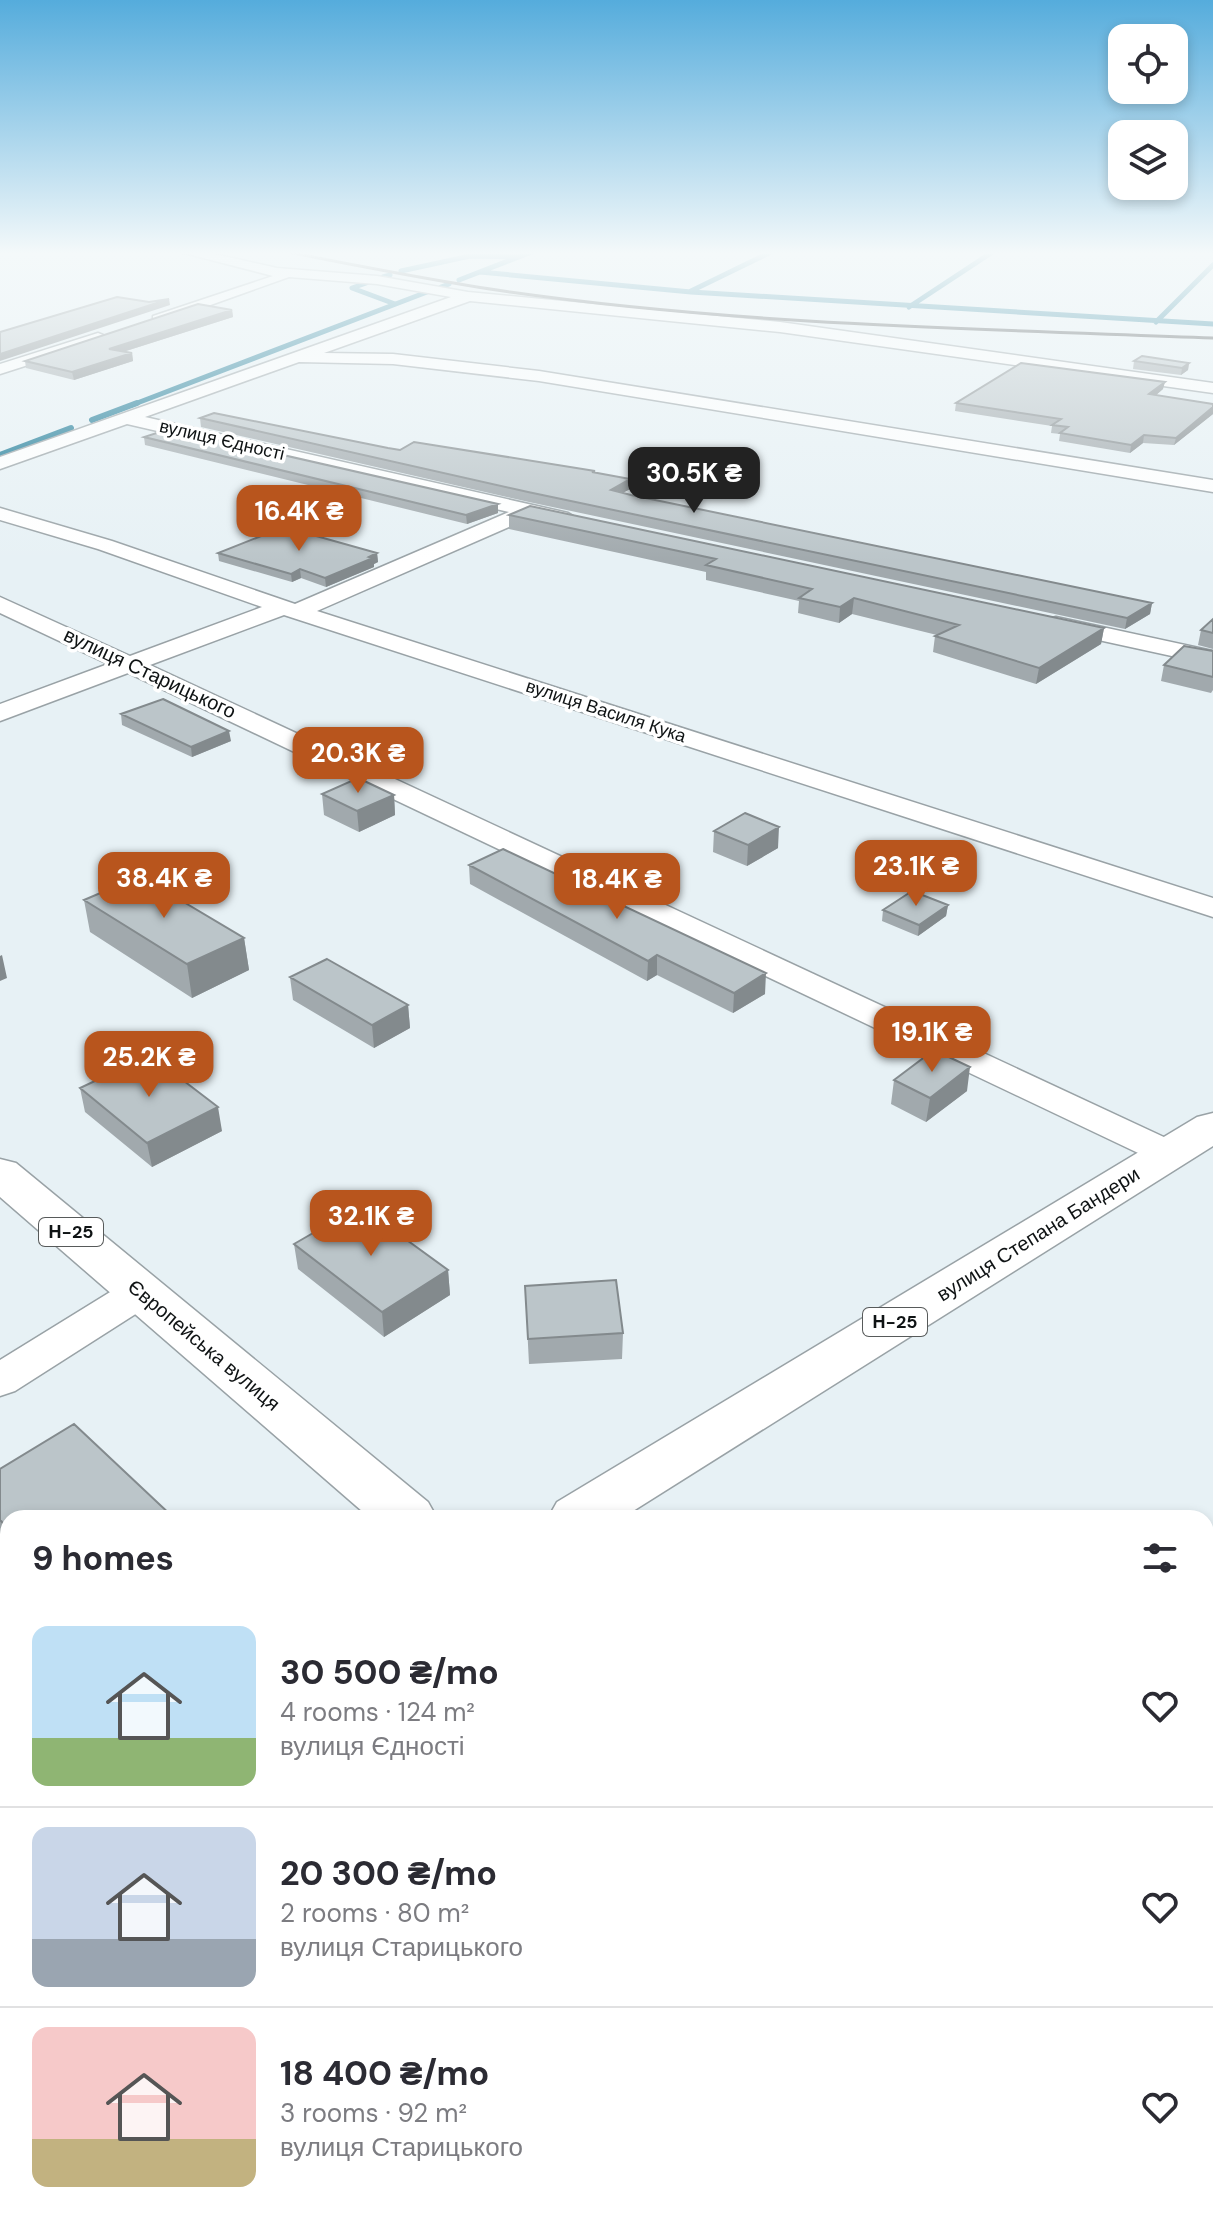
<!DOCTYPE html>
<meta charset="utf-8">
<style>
:root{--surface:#fff;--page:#f7f7f7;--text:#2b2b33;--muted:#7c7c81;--line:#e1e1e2;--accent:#b8551d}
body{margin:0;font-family:"DM Sans",sans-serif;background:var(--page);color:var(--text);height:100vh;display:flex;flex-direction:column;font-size:30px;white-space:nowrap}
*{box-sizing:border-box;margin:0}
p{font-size:26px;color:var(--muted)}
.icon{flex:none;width:44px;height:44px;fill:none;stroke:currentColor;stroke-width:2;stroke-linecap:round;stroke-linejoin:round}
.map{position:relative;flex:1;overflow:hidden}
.panel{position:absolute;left:0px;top:1510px;width:1214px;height:712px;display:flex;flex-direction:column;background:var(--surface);border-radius:24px 24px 0 0;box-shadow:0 4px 12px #0003}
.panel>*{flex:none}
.controls{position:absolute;left:1108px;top:24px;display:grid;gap:16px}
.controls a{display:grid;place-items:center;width:80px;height:80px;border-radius:16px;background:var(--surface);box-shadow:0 4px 12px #0003;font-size:40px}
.price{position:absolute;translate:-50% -68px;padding:0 18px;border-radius:16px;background:var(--accent);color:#fff;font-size:26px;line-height:52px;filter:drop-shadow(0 2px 4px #0008)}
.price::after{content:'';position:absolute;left:50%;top:48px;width:24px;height:18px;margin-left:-12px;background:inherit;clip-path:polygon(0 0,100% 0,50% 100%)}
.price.on{background:#222;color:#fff}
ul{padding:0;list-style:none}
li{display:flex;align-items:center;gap:24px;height:200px;padding:0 32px}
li+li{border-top:2px solid var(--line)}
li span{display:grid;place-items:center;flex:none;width:224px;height:160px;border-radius:16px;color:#555}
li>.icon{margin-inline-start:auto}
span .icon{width:96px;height:96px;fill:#fffc;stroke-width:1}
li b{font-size:34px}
h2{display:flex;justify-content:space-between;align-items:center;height:96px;padding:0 32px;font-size:34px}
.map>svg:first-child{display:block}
.built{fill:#d2e3eb}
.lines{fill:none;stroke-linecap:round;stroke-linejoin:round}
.stream-far1{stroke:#167693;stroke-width:5}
.stream{stroke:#167693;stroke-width:6}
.street-casing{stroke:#99a2a6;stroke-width:3}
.secondary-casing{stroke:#99a2a6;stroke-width:3}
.primary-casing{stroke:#99a2a6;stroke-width:3}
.street{fill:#fff;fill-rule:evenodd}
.secondary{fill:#fff;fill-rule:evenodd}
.primary{fill:#fff;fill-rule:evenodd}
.rail{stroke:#44494b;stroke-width:3}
.wall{fill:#a1a9ad}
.shaded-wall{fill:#838a8d}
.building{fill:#bbc5c9;stroke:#838a8d;stroke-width:2}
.labels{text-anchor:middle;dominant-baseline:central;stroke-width:7;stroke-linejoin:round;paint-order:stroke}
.far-street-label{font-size:18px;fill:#0f1314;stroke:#fff}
.shield{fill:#fff;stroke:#575a5a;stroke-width:2}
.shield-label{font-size:18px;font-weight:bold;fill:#0f1314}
.street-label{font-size:20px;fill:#0f1314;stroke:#fff}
</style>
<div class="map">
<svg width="1213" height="2222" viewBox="0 0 1213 2222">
<rect width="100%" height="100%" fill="#e7f1f5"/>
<!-- built -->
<path class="built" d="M 8,1521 L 8,2214 L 1001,2214 L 1010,2222 L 0,2222 L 0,1526 Z"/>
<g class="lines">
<!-- stream-far1 -->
<path class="stream-far1" d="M 401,271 L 470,256 L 518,257
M 480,272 L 691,292 L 1213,324
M 383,277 L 390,275
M 459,280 L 534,251
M 369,282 L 352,288 L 395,304
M 441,287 L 449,284
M 691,291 L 773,251
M 909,307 L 994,251
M 1156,322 L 1213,265
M 132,405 L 427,292"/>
<!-- stream -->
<path class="stream" d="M 92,420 L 137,403
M 0,455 L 71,428"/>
<defs>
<path id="street" d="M 176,251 L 201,251 L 277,268 L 377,276 L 468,292 L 780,322 L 1213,383 L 1213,393 L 780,332 L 470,301 L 324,353 L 393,354 L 539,371 L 1213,480 L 1213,492 L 539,381 L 393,364 L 299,362 L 145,417 L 568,513 L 578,519 L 568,525 L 532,517 L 317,611 L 1213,898 L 1213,917 L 284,615 L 150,665 L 1181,1145 L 1187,1153 L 1181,1161 L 1168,1165 L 1155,1161 L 128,673 L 0,721 L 0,704 L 108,664 L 0,613 L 0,597 L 130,656 L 262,607 L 98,549 L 0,520 L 0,508 L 112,541 L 295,604 L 509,512 L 127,424 L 0,469 L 0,457 L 451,297 L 377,284 L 289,277 L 163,322 L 153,322 L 153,316 L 273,276 Z
M 98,333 L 103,335 L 103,341 L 0,374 L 0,364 Z
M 1056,617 L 1213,651 L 1213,665 L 1048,629 L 1044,624 L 1048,619 Z
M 142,1277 L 156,1281 L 162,1291 L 156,1301 L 15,1391 L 0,1396 L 0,1360 L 128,1281 Z"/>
<path id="secondary" d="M 1206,2172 L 1213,2175 L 1213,2222 L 1170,2222 L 1167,2214 L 1206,2214 Z"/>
<path id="primary" d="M 1213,1113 L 1213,1146 L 622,1518 L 548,1518 L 557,1502 L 1197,1117 Z
M 0,1159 L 16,1163 L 428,1502 L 437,1518 L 370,1518 L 0,1197 Z"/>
</defs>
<!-- street casing -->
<use href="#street" class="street-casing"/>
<!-- secondary casing -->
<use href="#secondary" class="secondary-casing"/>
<!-- primary casing -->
<use href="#primary" class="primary-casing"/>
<!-- street -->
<use href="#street" class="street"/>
<!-- secondary -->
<use href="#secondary" class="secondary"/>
<!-- primary -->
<use href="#primary" class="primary"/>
<!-- rail -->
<path class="rail" d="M 283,251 C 358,266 434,281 510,292 C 742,325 979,329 1213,338"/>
</g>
<!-- wall -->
<path class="wall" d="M 232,310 L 233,317 L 123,352 L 132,353 L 133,361 L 74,380 L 26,368 L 25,361 Z
M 1134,361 L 1189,363 L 1188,370 L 1181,375 L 1133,369 Z
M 1163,389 L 1156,395 L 1213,404 L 1213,414 L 1174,445 L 1143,443 L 1130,453 L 1059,441 L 1060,434 L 1051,433 L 1052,426 L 955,411 L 956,403 Z
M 200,418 L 388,448 L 595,473 L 630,489 L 622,493 L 1152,603 L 1150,614 L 1125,629 L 529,502 L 201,427 Z
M 144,437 L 498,504 L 498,513 L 467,524 L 145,445 Z
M 509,515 L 1104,628 L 1101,644 L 1036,684 L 933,652 L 935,636 L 937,635 L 852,614 L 839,623 L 798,613 L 799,601 L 706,580 L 706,572 L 509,529 Z
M 218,553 L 377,553 L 378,562 L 374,564 L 374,567 L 326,587 L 301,578 L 292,582 L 219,561 Z
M 1213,619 L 1213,649 L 1198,645 L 1201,630 Z
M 1213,651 L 1213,690 L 1211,693 L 1161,681 L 1164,665 Z
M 121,714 L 231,741 L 192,757 L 122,725 Z
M 322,794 L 394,795 L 395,815 L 359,832 L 324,815 Z
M 714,831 L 778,848 L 747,866 L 713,852 Z
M 469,865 L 765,994 L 733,1013 L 657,975 L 647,981 L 470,884 Z
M 84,900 L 244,938 L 249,970 L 192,998 L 90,932 Z
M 948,905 L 946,916 L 918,936 L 882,921 L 883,910 Z
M 290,977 L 408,1005 L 410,1028 L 374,1048 L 293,1000 Z
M 894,1080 L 967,1091 L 926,1122 L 891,1104 Z
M 80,1088 L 222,1131 L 152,1167 L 85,1112 Z
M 294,1244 L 448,1270 L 450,1295 L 384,1337 L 298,1269 Z
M 525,1286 L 623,1333 L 622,1359 L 529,1364 Z
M 0,1469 L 8,1518 L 8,1815 L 0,1821 Z"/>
<!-- shaded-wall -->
<path class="shaded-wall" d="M 169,299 L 170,305 L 0,361 L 0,354 Z
M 232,310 L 233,317 L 110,356 L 109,349 Z
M 132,353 L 133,361 L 74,380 L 72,372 Z
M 1189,363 L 1188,370 L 1181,375 L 1182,368 Z
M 1165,382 L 1163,389 L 1148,402 L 1149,394 Z
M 1213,407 L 1213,414 L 1174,445 L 1176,438 Z
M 1144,435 L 1143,443 L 1130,453 L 1131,445 Z
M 630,479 L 630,489 L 610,500 L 611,490 Z
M 498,504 L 498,513 L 467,524 L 466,515 Z
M 377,553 L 378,562 L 374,564 L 374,567 L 326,587 L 325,578 Z
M 300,569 L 301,578 L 292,582 L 291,574 Z
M 854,598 L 852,614 L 839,623 L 840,607 Z
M 1152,603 L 1150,614 L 1125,629 L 1127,618 Z
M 1104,628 L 1101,644 L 1036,684 L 1039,668 Z
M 229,731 L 231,741 L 192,757 L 191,747 Z
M 394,795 L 395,815 L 359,832 L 357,811 Z
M 779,827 L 778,848 L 747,866 L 748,845 Z
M 948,905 L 946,916 L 918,936 L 919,925 Z
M 244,938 L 249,970 L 192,998 L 187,964 Z
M 2,955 L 7,978 L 0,981 L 0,956 Z
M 657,955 L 657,975 L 647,981 L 648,961 Z
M 766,973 L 765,994 L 733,1013 L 734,993 Z
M 408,1005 L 410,1028 L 374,1048 L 372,1025 Z
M 970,1067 L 967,1091 L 926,1122 L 930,1098 Z
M 218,1107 L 222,1131 L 152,1167 L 147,1143 Z
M 448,1270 L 450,1295 L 384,1337 L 382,1312 Z
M 8,1755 L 8,1815 L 0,1821 L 0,1761 Z
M 472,2214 L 517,2214 L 509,2222 L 464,2222 Z"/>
<!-- building -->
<path class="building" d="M 117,297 L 149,302 L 169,299 L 0,354 L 0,332 Z
M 198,304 L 232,310 L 109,349 L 132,353 L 72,372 L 25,361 Z
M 1142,356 L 1189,363 L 1182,368 L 1134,361 Z
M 1021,363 L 1165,382 L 1149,394 L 1213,404 L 1213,407 L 1176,438 L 1144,435 L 1131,445 L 1060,433 L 1068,427 L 1052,425 L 1061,419 L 956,403 Z
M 214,413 L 388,448 L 400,450 L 414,442 L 595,471 L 592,472 L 630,479 L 611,490 L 631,495 L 1152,603 L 1127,618 L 528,492 L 200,418 Z
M 169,429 L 498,504 L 466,515 L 144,437 Z
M 530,506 L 1104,628 L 1039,668 L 935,636 L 959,625 L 854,598 L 840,607 L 799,598 L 812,589 L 706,565 L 716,559 L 509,515 Z
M 284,527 L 377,553 L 369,557 L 373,558 L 325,578 L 300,569 L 291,574 L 218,553 Z
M 1213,619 L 1213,633 L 1201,630 Z
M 1184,646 L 1213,651 L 1213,677 L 1164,665 Z
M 163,699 L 229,731 L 191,747 L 121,714 Z
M 358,778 L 394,795 L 357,811 L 322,794 Z
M 745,813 L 779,827 L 748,845 L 714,831 Z
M 503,849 L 766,973 L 734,993 L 657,955 L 648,961 L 469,865 Z
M 140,876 L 244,938 L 187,964 L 84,900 Z
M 912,891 L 948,905 L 919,925 L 883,910 Z
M 327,959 L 408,1005 L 372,1025 L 290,977 Z
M 934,1050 L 970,1067 L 930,1098 L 894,1080 Z
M 150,1055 L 218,1107 L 147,1143 L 80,1088 Z
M 360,1206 L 448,1270 L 382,1312 L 294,1244 Z
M 616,1280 L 623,1333 L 528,1339 L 525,1286 Z
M 74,1424 L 174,1518 L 8,1518 L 8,1528 L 0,1520 L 0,1469 Z
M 8,1545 L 8,1755 L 0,1761 L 0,1550 Z
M 8,1933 L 8,2214 L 472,2214 L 464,2222 L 0,2222 L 0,1940 Z"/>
<!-- sky -->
<linearGradient id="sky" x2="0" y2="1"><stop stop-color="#55acdc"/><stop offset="0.45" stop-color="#f4f9fa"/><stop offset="1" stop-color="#f4f9fa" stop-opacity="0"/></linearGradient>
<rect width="1213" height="562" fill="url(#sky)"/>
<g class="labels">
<!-- far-street labels -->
<g class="far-street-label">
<text transform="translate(222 440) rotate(13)">вулиця Єдності</text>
<text transform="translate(606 711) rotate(18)">вулиця Василя Кука</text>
</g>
<!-- shield labels -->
<g class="shield">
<rect x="39" y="1218" width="64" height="28" rx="6"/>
<rect x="863" y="1308" width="64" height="28" rx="6"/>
</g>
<g class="shield-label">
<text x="71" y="1232">Н-25</text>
<text x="895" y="1322">Н-25</text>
</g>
<!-- street labels -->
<g class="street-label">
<text transform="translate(150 673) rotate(25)">вулиця Старицького</text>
<text transform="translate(1038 1234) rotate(-32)">вулиця Степана Бандери</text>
<text transform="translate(204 1345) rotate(40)">Європейська вулиця</text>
</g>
</g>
</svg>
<div class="controls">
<a><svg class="icon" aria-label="locate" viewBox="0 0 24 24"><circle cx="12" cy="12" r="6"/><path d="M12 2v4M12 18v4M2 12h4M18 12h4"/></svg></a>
<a><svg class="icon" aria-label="layers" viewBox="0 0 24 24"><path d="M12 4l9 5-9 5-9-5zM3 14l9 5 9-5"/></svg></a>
</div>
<b class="price on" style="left:694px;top:515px">30.5K ₴</b>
<b class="price" style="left:299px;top:553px">16.4K ₴</b>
<b class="price" style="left:358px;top:795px">20.3K ₴</b>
<b class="price" style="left:916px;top:908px">23.1K ₴</b>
<b class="price" style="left:164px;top:920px">38.4K ₴</b>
<b class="price" style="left:617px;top:921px">18.4K ₴</b>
<b class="price" style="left:932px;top:1074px">19.1K ₴</b>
<b class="price" style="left:149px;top:1099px">25.2K ₴</b>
<b class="price" style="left:371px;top:1258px">32.1K ₴</b>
<section class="panel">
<h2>9 homes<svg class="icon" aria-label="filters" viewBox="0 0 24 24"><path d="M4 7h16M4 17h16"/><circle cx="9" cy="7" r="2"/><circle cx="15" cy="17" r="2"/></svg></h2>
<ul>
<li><span style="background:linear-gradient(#bfe0f5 70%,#8fb573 0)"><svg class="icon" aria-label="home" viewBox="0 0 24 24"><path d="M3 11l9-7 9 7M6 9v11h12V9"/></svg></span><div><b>30 500 ₴/mo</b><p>4 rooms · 124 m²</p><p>вулиця Єдності</p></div><svg class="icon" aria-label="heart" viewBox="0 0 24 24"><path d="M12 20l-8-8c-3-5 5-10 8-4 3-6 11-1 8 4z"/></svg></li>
<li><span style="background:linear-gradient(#c9d6e8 70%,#9aa5b1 0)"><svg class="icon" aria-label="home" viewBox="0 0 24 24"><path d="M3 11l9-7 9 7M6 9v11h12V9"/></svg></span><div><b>20 300 ₴/mo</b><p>2 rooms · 80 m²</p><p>вулиця Старицького</p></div><svg class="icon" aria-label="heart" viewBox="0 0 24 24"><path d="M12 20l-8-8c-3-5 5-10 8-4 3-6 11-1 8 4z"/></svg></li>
<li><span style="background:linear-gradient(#f6c9c9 70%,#c2b280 0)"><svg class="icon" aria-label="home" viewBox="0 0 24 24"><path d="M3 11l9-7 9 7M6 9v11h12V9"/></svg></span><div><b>18 400 ₴/mo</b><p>3 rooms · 92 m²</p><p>вулиця Старицького</p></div><svg class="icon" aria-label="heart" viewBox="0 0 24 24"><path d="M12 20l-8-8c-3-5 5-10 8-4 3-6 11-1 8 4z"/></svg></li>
</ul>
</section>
</div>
